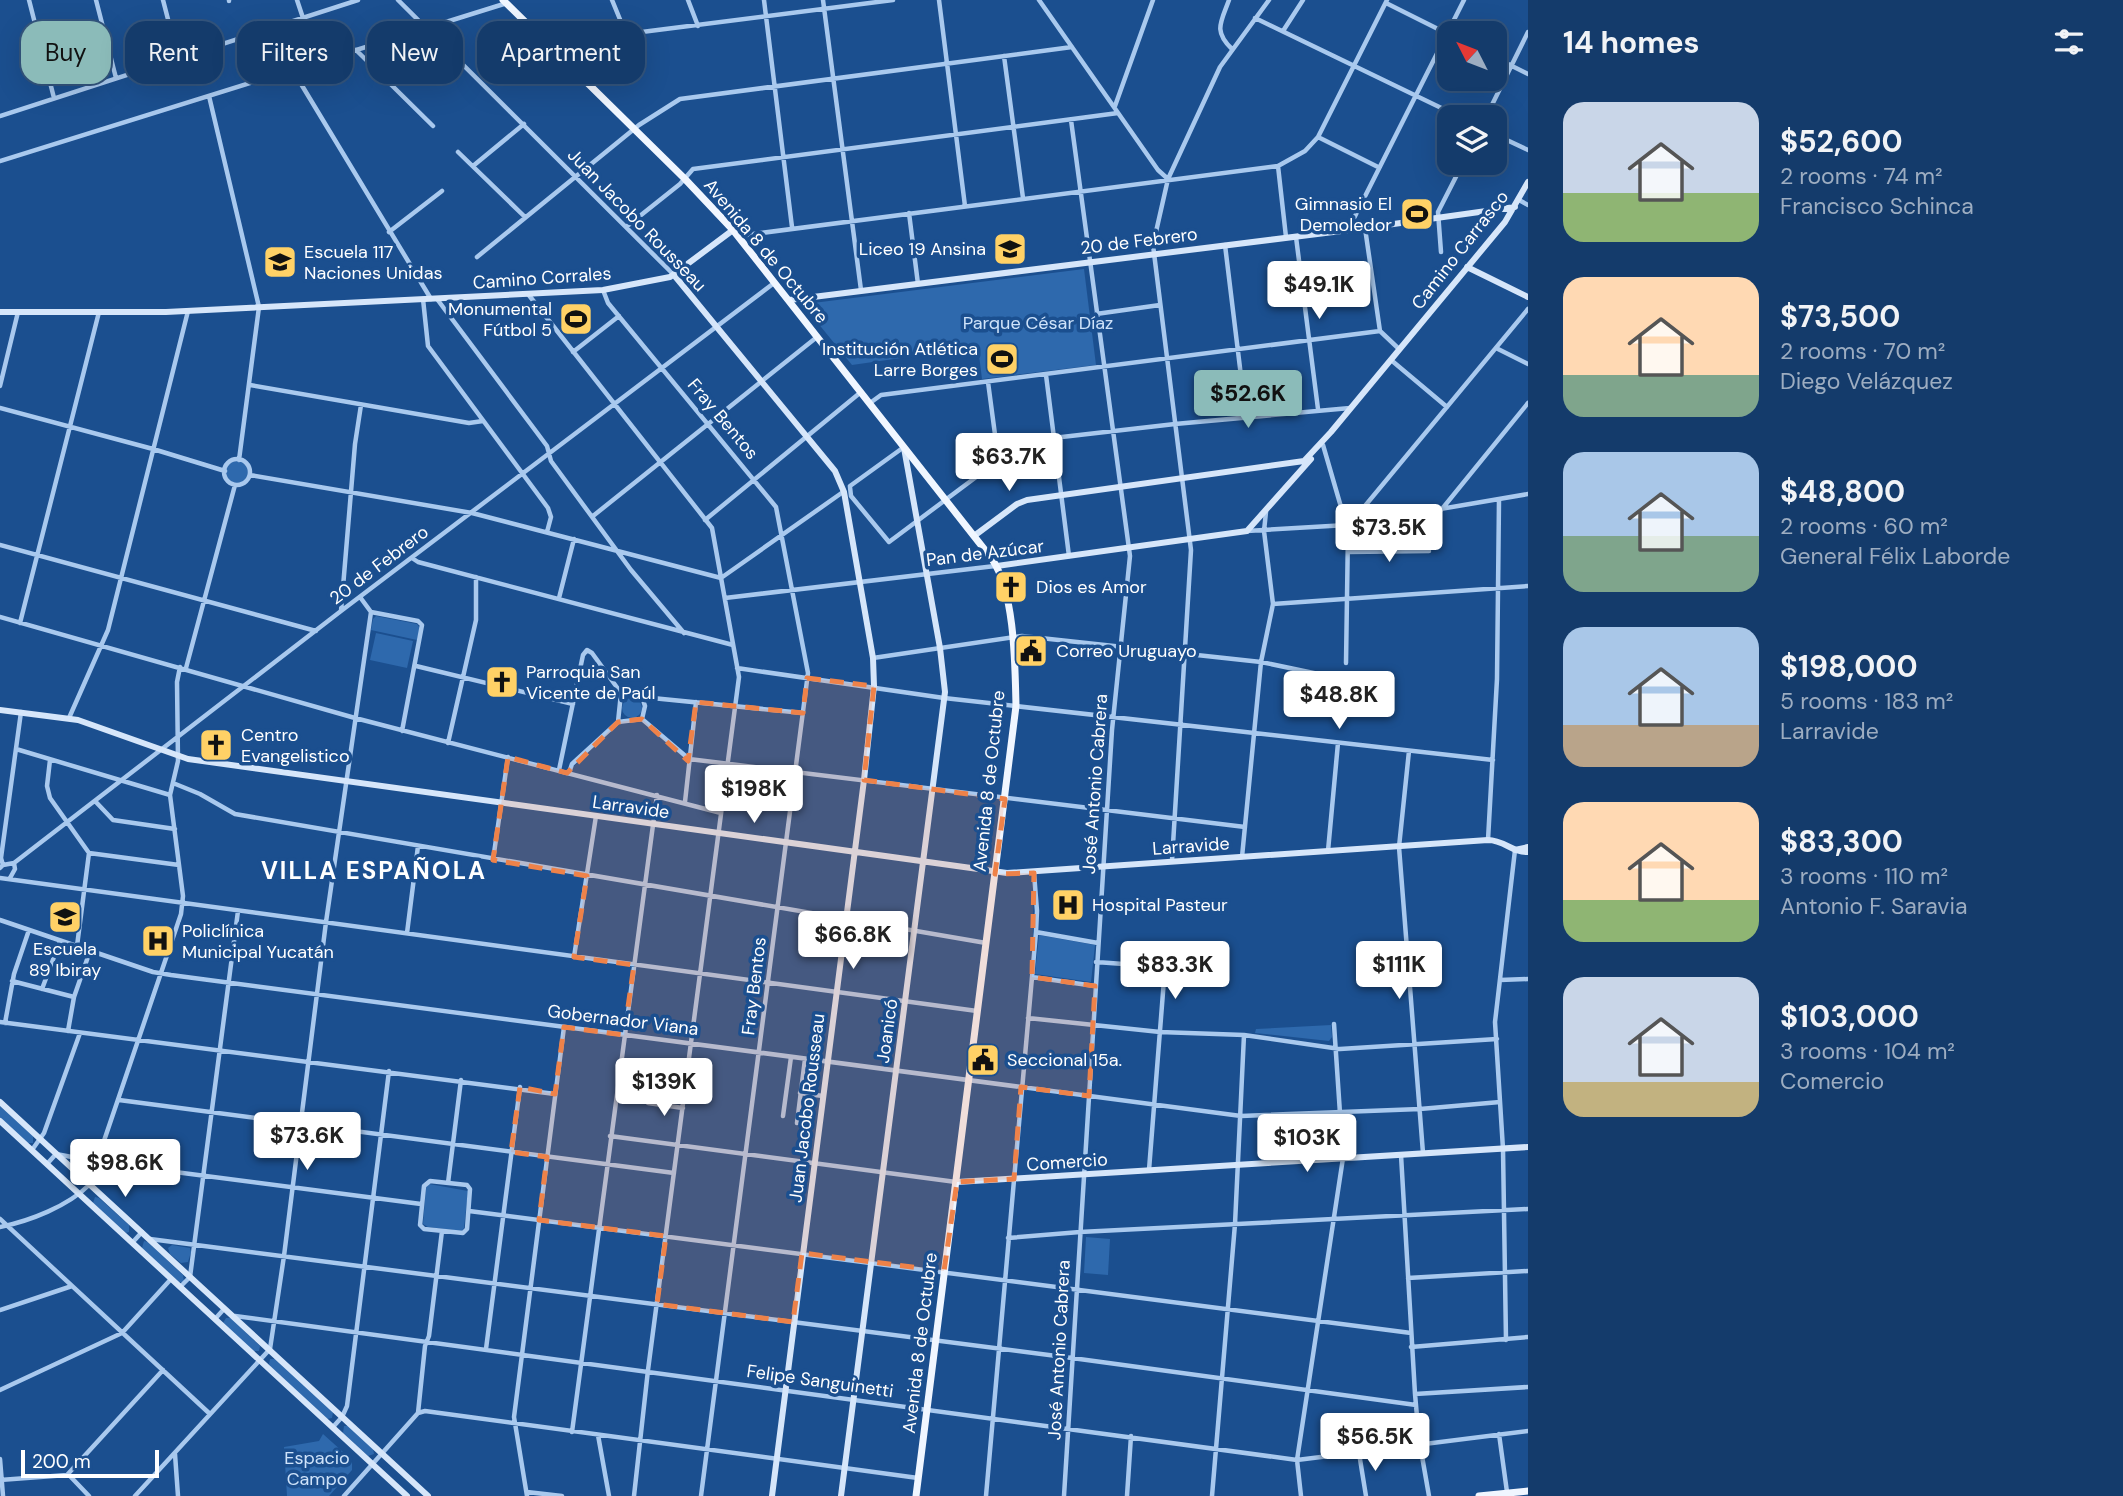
<!DOCTYPE html>
<meta charset="utf-8">
<style>
:root{--surface:#143b6b;--page:#214673;--text:#f1f3f6;--muted:#9dadc1;--line:#33557e;--accent:#8bbbb9}
body{margin:0;font-family:"DM Sans",sans-serif;background:var(--page);color:var(--text);height:100vh;display:flex;flex-direction:column;font-size:26px;white-space:nowrap}
*{box-sizing:border-box;margin:0}
p{font-size:23px;color:var(--muted)}
.icon{flex:none;width:38px;height:38px;fill:none;stroke:currentColor;stroke-width:2;stroke-linecap:round;stroke-linejoin:round}
.map{position:relative;flex:1;overflow:hidden}
.side{display:flex;flex-direction:column;background:var(--surface);width:595px}
.side>*{flex:none}
.guide{position:absolute;left:21px;top:21px;width:665px;height:63px;display:flex;gap:14px}
.needle{width:46px;rotate:312deg}
.controls{position:absolute;left:1437px;top:21px;display:grid;gap:14px}
.controls a{display:grid;place-items:center;width:70px;height:70px;border-radius:14px;background:var(--surface);box-shadow:0 7px 28px #0002,0 0 0 2px var(--line);font-size:35px}
.scale{position:absolute;left:21px;bottom:18px;width:138px;box-sizing:border-box;padding-left:7px;border:4px solid #fff;border-top:0;font-size:19px;line-height:24px;white-space:nowrap;color:#fff;-webkit-text-stroke:5px #1b4f8f;paint-order:stroke}
.price{position:absolute;translate:-50% -60px;padding:0 16px;border-radius:7px;background:#fff;color:#222;font-size:23px;line-height:46px;filter:drop-shadow(0 2px 4px #0008)}
.price::after{content:'';position:absolute;left:50%;top:42px;width:21px;height:16px;margin-left:-10px;background:inherit;clip-path:polygon(0 0,100% 0,50% 100%)}
.price.current{background:var(--accent);color:#111}
ul{padding:0;list-style:none}
li{display:flex;align-items:center;gap:21px;height:175px;padding:0 35px}
li span{display:grid;place-items:center;flex:none;width:196px;height:140px;border-radius:21px;color:#555}
li>.icon{margin-inline-start:auto}
span .icon{width:84px;height:84px;fill:#fffc;stroke-width:1}
li b{font-size:30px}
h2{display:flex;justify-content:space-between;align-items:center;height:84px;padding:0 35px;font-size:30px}
.chip{padding:0 24px;border-radius:21px;background:var(--surface);box-shadow:0 7px 28px #0002,0 0 0 2px var(--line);font-size:24px;line-height:63px}
.chip.current{background:var(--accent);color:#111}
main{display:flex;flex:1;min-height:0}
.map>svg:first-child{display:block}
.green{fill:#2e69ad}
.lines{fill:none;stroke-linecap:round;stroke-linejoin:round}
.street{stroke:#a9c9ee;stroke-width:4.5}
.secondary{stroke:#d6e6fa;stroke-width:6}
.primary{stroke:#f0f6ff;stroke-width:7}
.marked{fill:#ee8249;fill-opacity:0.2;stroke:#ee8249;stroke-width:5;stroke-dasharray:14 9;stroke-linejoin:round}
.labels{text-anchor:middle;dominant-baseline:central;stroke-width:7;stroke-linejoin:round;paint-order:stroke}
.poi-label{font-size:18px;fill:#fff;stroke:#1b4f8f;text-anchor:start}
.street-label{font-size:18px;fill:#fff;stroke:#1b4f8f}
.park-label{font-size:18px;fill:#cfe3fa;stroke:#1b4f8f}
.district-label{font-size:24px;font-weight:bold;letter-spacing:2px;fill:#fff;stroke:#1b4f8f}
</style>
<main>
<div class="map">
<svg width="1528" height="1496" viewBox="0 0 1528 1496">
<rect width="100%" height="100%" fill="#1b4f8f"/>
<!-- green -->
<path class="green" d="M 1084,269 L 1096,365 L 982,379 L 978,347 L 852,365 L 804,306 L 805,304 Z
M226 472a11 11 0 1 1 22 0a11 11 0 1 1-22 0Z
M 1368,527 L 1367,550 L 1351,548 L 1352,530 Z
M 376,616 L 417,624 L 420,628 L 417,640 L 371,630 L 373,619 Z
M 376,633 L 413,641 L 407,668 L 370,660 Z
M622 708a10 10 0 1 1 20 0a10 10 0 1 1-20 0Z
M 1039,935 L 1095,945 L 1091,982 L 1035,974 Z
M 1331,1025 L 1332,1037 L 1329,1041 L 1255,1033 L 1256,1029 Z
M 0,1106 L 33,1136 L 33,1143 L 28,1143 L 0,1118 Z
M 429,1184 L 468,1191 L 464,1228 L 462,1231 L 428,1227 L 423,1224 L 426,1187 Z
M 95,1197 L 99,1198 L 129,1225 L 129,1232 L 126,1233 L 93,1203 Z
M 1086,1237 L 1110,1239 L 1108,1275 L 1084,1273 Z
M 144,1241 L 148,1242 L 183,1275 L 184,1282 L 179,1282 L 142,1248 Z
M 172,1245 L 190,1248 L 191,1252 L 188,1262 L 181,1263 L 170,1254 L 168,1248 Z
M 226,1318 L 231,1318 L 260,1346 L 259,1351 L 253,1351 L 223,1323 Z
M 270,1359 L 275,1359 L 333,1412 L 332,1418 L 327,1419 L 271,1367 L 269,1364 Z
M 344,1426 L 348,1426 L 373,1449 L 374,1454 L 368,1456 L 343,1433 Z
M 323,1434 L 352,1460 L 352,1470 L 329,1496 L 287,1496 L 284,1447 L 319,1441 Z"/>
<g class="lines">
<!-- street -->
<path class="street" d="M 29,0 L 54,98
M 96,0 L 116,78
M 163,0 L 178,58
M 229,0 L 229,1
M 297,0 L 303,18
M 398,0 L 674,275
M 612,0 L 626,34
M 688,0 L 698,26
M 764,0 L 792,227
M 823,0 L 861,290
M 939,0 L 965,206
M 1039,0 L 1158,170 L 1168,179
M 1229,0 C 1221,22 1213,31 1232,49
M 1386,3 L 1448,34
M 1255,18 L 1460,117
M 1283,31 L 1303,0
M 356,50 L 433,126
M 1004,56 L 1023,198
M 1494,57 L 1528,74
M 571,68 L 615,37 L 626,34 L 893,0
M 292,69 L 431,299
M 209,96 L 259,307 L 239,460
M 1115,106 L 1153,0
M 0,116 L 358,0
M 1486,117 L 1528,32
M 1494,134 L 1528,150
M 1318,137 L 1378,167
M 458,152 L 525,217
M 0,161 L 507,3
M 473,166 L 524,124
M 1278,166 L 1286,237
M 1519,200 L 1528,205
M 909,213 L 918,284
M 626,227 L 680,184 L 693,169 L 1118,113
M 1365,228 L 1380,331
M 1348,230 L 1464,0
M 389,232 L 442,191
M 738,236 L 1278,166 L 1305,151 L 1318,137 L 1387,0
M 1296,237 L 1318,409
M 1225,245 L 1246,417
M 1441,252 L 1438,212 L 1463,163
M 477,257 L 639,125 L 680,99 L 1072,47
M 603,290 L 608,303 L 776,507 L 808,673 L 701,1496
M 528,294 L 712,528 L 739,677 L 648,1370 L 634,1496
M 423,299 L 428,346 L 548,508 L 551,517 L 547,532
M 437,299 L 547,446 L 551,461 L 631,570 L 684,633
M 1096,314 L 1160,305
M 1496,348 L 1528,364
M 573,352 L 619,316
M 1391,360 L 1447,407
M 1046,375 L 1069,556
M 988,382 L 996,442
M 250,385 L 469,423 L 483,421
M 0,386 L 18,312
M 870,403 L 881,395 L 1380,331 L 1399,349
M 0,408 L 153,449 L 225,471
M 1323,445 L 1348,531 L 1346,663
M224 472a13 13 0 1 1 26 0a13 13 0 1 1-26 0Z
M 250,475 L 472,513 L 721,578
M 850,486 L 904,447
M 850,487 L 851,496 L 889,542 L 1019,445 L 1027,441 L 1175,424 L 1350,408
M 1442,509 L 1528,403
M 593,516 L 817,337
M 705,520 L 861,392
M 1350,524 L 1528,309
M 1247,531 L 1347,525 L 1528,494
M 0,545 L 316,631
M 1348,552 L 1429,551
M 412,558 L 418,562 L 733,645
M 721,578 L 843,492
M 559,598 L 574,539
M 725,598 L 995,566
M 1273,604 L 1528,586
M 341,611 L 355,444 L 361,405
M 371,612 L 418,621 L 422,625 L 402,731
M 0,617 L 355,718 L 721,813
M 20,623 L 99,312
M 873,658 L 1022,636 L 1261,662 L 1323,675
M 416,666 L 573,704
M 186,668 L 235,485
M 737,668 L 944,698 L 1493,760
M 69,718 L 108,630 L 188,311
M 642,719 L 645,706 L 642,697
M 618,722 L 621,693
M 448,743 L 476,620 L 476,577
M 16,749 L 170,795
M 1409,751 L 1399,847 L 1423,1153
M 50,760 L 47,786 L 50,798 L 89,853
M 559,770 L 583,655 L 587,650 L 592,653 L 621,693 L 642,697 L 803,713
M 569,773 L 572,764 L 618,722 L 642,719 L 689,759 L 1245,827
M 173,783 L 200,794 L 235,814 L 986,943
M 95,801 L 113,820 L 175,829
M 685,802 L 696,702
M 1488,840 L 1497,679 L 1499,500
M 1328,851 L 1338,743
M 89,853 L 179,865
M 1242,857 L 1261,662 L 1273,604 L 1264,531 L 1266,512
M 493,860 L 508,757
M 1172,861 L 1191,550 L 1153,245 L 1168,179 L 1220,67 L 1269,0
M 3,865 L 1,858 L 21,712
M 0,868 L 3,865 L 14,863 L 341,611 L 774,283
M 0,878 L 977,1011
M 10,878 L 15,869 L 14,863
M 0,920 L 153,972 L 171,975 L 1241,1116 L 1420,1109 L 1500,1102
M 1036,932 L 1098,943
M 407,933 L 418,846
M 77,946 L 89,853
M 574,957 L 596,816
M 1096,962 L 1165,967 L 1149,1170
M 1032,977 L 1095,986
M 1500,980 L 1528,979
M 12,981 L 74,997
M 42,989 L 60,941
M 1028,1018 L 1160,1032 L 1244,1035 L 1340,1049 L 1497,1039
M 0,1022 L 555,1094
M 5,1023 L 14,974 L 29,930
M 68,1031 L 74,997 L 90,951
M 800,1093 L 823,1096
M 119,1100 L 674,1173
M 648,1103 L 683,1108
M 783,1116 L 791,1057
M 797,1123 L 805,1059
M 610,1136 L 956,1182
M 32,1150 L 44,1133 L 80,1033
M 1401,1155 L 1415,1394 L 1419,1439 L 1429,1496
M 47,1164 L 56,1154 L 98,1162 L 421,1204
M 430,1181 L 467,1185 L 470,1189 L 467,1229 L 463,1233 L 424,1229 L 420,1225 L 424,1186 Z
M 448,1183 L 461,1080
M 469,1211 L 1411,1333
M 0,1219 L 210,1414
M 0,1227 C 30,1221 68,1206 89,1185 L 181,914 L 183,896 L 170,795 L 178,761 L 177,682 L 180,667
M 1008,1238 L 1080,1232 L 1528,1209
M 150,1239 L 1072,1358 L 1416,1405
M 132,1243 L 142,1232
M 1408,1278 L 1528,1271
M 180,1287 L 190,1277 L 238,911
M 0,1310 L 72,1286
M 235,1316 L 1297,1460 L 1528,1431
M 215,1319 L 224,1309
M 1506,1340 L 1503,1149 L 1495,1022 L 1515,850
M 1411,1347 L 1528,1337
M 486,1349 L 520,1087
M 0,1390 L 122,1333 L 171,1279
M 1415,1394 L 1528,1387
M 418,1413 L 425,1411 L 918,1478
M 333,1427 L 342,1417 L 347,1406 L 389,1071
M 572,1432 L 657,795
M 1499,1434 L 1507,1492
M 598,1435 L 609,1496
M 1359,1453 L 1366,1496
M 175,1454 L 178,1496
M 0,1459 L 3,1496
M 68,1474 L 89,1496
M 0,1480 L 67,1475 L 163,1370
M 527,1492 L 562,1496
M 135,1496 L 270,1349 L 284,1256 L 326,922 L 371,612 L 360,597
M 344,1496 L 418,1413 L 425,1346 L 429,1336 L 442,1231
M 527,1496 L 514,1417 L 564,1027
M 986,1496 L 1036,932 L 1037,911 L 1034,873
M 1064,1496 L 1112,730 L 1130,556 L 1071,120
M 1127,1496 L 1131,1436
M 1212,1496 L 1235,1224 L 1244,1035
M 1301,1496 L 1297,1460 L 1343,1158 L 1334,1024"/>
<!-- secondary -->
<path class="secondary" d="M 1467,267 L 1528,297
M 674,275 L 835,471 L 844,492 L 873,658 L 874,686 L 864,780 L 772,1496
M 789,300 L 1365,228 L 1515,207
M 0,312 L 166,312 L 603,290 L 670,277 L 733,230
M 974,536 L 1017,504 L 1027,500 L 1304,461 L 1331,432 L 1505,222 L 1528,182
M 997,566 L 1247,531 L 1311,459
M 0,710 L 78,720 L 188,759 L 1007,873 L 1488,840 C 1504,840 1513,853 1528,852
M 1515,850 L 1528,847
M 0,1102 L 428,1496
M 0,1121 L 407,1496
M 957,1182 L 1528,1147
M 841,1496 L 945,692 L 940,648 L 904,448"/>
<!-- primary -->
<path class="primary" d="M 503,0 L 684,178 L 733,230 L 992,559 C 1015,593 1015,665 1016,706 L 916,1496
M 1479,1496 L 1528,1491"/>
</g>
<!-- marked area -->
<path class="marked" d="M 807,678 L 874,686 L 864,780 L 1005,799 L 995,874 L 1034,873 L 1032,977 L 1095,986 L 1089,1096 L 1021,1087 L 1014,1179 L 957,1182 L 944,1271 L 802,1253 L 793,1322 L 657,1304 L 666,1236 L 539,1220 L 547,1157 L 511,1152 L 520,1087 L 555,1094 L 564,1027 L 624,1035 L 634,965 L 574,957 L 587,876 L 493,860 L 508,757 L 567,773 L 618,722 L 642,719 L 688,761 L 696,702 L 803,713 Z"/>
<!-- icons -->
<defs>
<symbol id="stadium-square" viewBox="-11 -11 22 22"><rect x="-9" y="-9" width="18" height="18" rx="4" fill="#ffd166" stroke="#1b4f8f"/><path d="M0-5a6.5 5 0 1 0 0 10a6.5 5 0 1 0 0-10ZM-3.5-1.8h7v3.6h-7Z" fill="#111"/></symbol>
<symbol id="school-square" viewBox="-11 -11 22 22"><rect x="-9" y="-9" width="18" height="18" rx="4" fill="#ffd166" stroke="#1b4f8f"/><path d="M0-5L7-2L0 1L-7-2ZM-4 1L0 2.5L4 1V4Q0 6-4 4Z" fill="#111"/></symbol>
<symbol id="church-square" viewBox="-11 -11 22 22"><rect x="-9" y="-9" width="18" height="18" rx="4" fill="#ffd166" stroke="#1b4f8f"/><path d="M-1.2-6h2.4v3.5h3.3v2.4h-3.3V6h-2.4V-.1h-3.3v-2.4h3.3Z" fill="#111"/></symbol>
<symbol id="civic-square" viewBox="-11 -11 22 22"><rect x="-9" y="-9" width="18" height="18" rx="4" fill="#ffd166" stroke="#1b4f8f"/><path d="M-.6-6.5H3V-4.5H.6V-3L4-1V1h2V6H-6V1h2V-1L-.6-3ZM-1.2 2.5V6h2.4V2.5Z" fill="#111"/></symbol>
<symbol id="hospital-square" viewBox="-11 -11 22 22"><rect x="-9" y="-9" width="18" height="18" rx="4" fill="#ffd166" stroke="#1b4f8f"/><path d="M-5-5h3v3.5h4V-5h3V5h-3V1.5h-4V5h-3Z" fill="#111"/></symbol>
</defs>
<g fill-rule="evenodd">
<use href="#stadium-square" x="1398" y="195" width="38" height="38"/>
<use href="#school-square" x="991" y="230" width="38" height="38"/>
<use href="#school-square" x="261" y="243" width="38" height="38"/>
<use href="#stadium-square" x="557" y="300" width="38" height="38"/>
<use href="#stadium-square" x="983" y="340" width="38" height="38"/>
<use href="#church-square" x="992" y="568" width="38" height="38"/>
<use href="#civic-square" x="1012" y="632" width="38" height="38"/>
<use href="#church-square" x="483" y="663" width="38" height="38"/>
<use href="#church-square" x="197" y="726" width="38" height="38"/>
<use href="#hospital-square" x="1049" y="886" width="38" height="38"/>
<use href="#school-square" x="46" y="898" width="38" height="38"/>
<use href="#hospital-square" x="139" y="922" width="38" height="38"/>
<use href="#civic-square" x="964" y="1041" width="38" height="38"/>
</g>
<g class="labels">
<!-- poi labels -->
<g class="poi-label">
<text x="1392" y="204" text-anchor="end">Gimnasio El<tspan x="1392" dy="21">Demoledor</tspan></text>
<text x="986" y="249" text-anchor="end">Liceo 19 Ansina</text>
<text x="304" y="252">Escuela 117<tspan x="304" dy="21">Naciones Unidas</tspan></text>
<text x="552" y="309" text-anchor="end">Monumental<tspan x="552" dy="21">Fútbol 5</tspan></text>
<text x="978" y="349" text-anchor="end">Institución Atlética<tspan x="978" dy="21">Larre Borges</tspan></text>
<text x="1036" y="587">Dios es Amor</text>
<text x="1056" y="651">Correo Uruguayo</text>
<text x="526" y="672">Parroquia San<tspan x="526" dy="21">Vicente de Paúl</tspan></text>
<text x="241" y="735">Centro<tspan x="241" dy="21">Evangelistico</tspan></text>
<text x="1092" y="905">Hospital Pasteur</text>
<text x="182" y="931">Policlínica<tspan x="182" dy="21">Municipal Yucatán</tspan></text>
<text x="65" y="949" text-anchor="middle">Escuela<tspan x="65" dy="21">89 Ibiray</tspan></text>
<text x="1007" y="1060">Seccional 15a.</text>
</g>
<!-- street labels -->
<g class="street-label">
<text transform="translate(637 220) rotate(46)">Juan Jacobo Rousseau</text>
<text transform="translate(1139 241) rotate(-7)">20 de Febrero</text>
<text transform="translate(1460 250) rotate(-52)">Camino Carrasco</text>
<text transform="translate(766 251) rotate(50)">Avenida 8 de Octubre</text>
<text transform="translate(542 278) rotate(-4)">Camino Corrales</text>
<text transform="translate(723 419) rotate(50)">Fray Bentos</text>
<text transform="translate(985 553) rotate(-7)">Pan de Azúcar</text>
<text transform="translate(379 565) rotate(-37)">20 de Febrero</text>
<text transform="translate(989 781) rotate(-84)">Avenida 8 de Octubre</text>
<text transform="translate(1095 784) rotate(-86)">José Antonio Cabrera</text>
<text transform="translate(631 807) rotate(8)">Larravide</text>
<text transform="translate(1191 846) rotate(-4)">Larravide</text>
<text transform="translate(754 986) rotate(-83)">Fray Bentos</text>
<text transform="translate(623 1020) rotate(7)">Gobernador Viana</text>
<text transform="translate(887 1031) rotate(-82)">Joanicó</text>
<text transform="translate(807 1108) rotate(-83)">Juan Jacobo Rousseau</text>
<text transform="translate(1067 1162) rotate(-4)">Comercio</text>
<text transform="translate(920 1343) rotate(-83)">Avenida 8 de Octubre</text>
<text transform="translate(1059 1350) rotate(-87)">José Antonio Cabrera</text>
<text transform="translate(820 1381) rotate(8)">Felipe Sanguinetti</text>
</g>
<!-- park labels -->
<g class="park-label">
<text x="1038" y="323">Parque César Díaz</text>
<text x="317" y="1458">Espacio<tspan x="317" dy="21">Campo</tspan></text>
</g>
<!-- district labels -->
<g class="district-label">
<text x="374" y="870">VILLA ESPAÑOLA</text>
</g>
</g>
</svg>
<div class="controls">
<a><svg class="needle" viewBox="-14 -14 28 28"><path d="M0-13l5 13h-10z" fill="#e53935"/><path d="M0 13l5-13h-10z" fill="#9dadc1"/></svg></a>
<a><svg class="icon" aria-label="layers" viewBox="0 0 24 24"><path d="M12 4l9 5-9 5-9-5zM3 14l9 5 9-5"/></svg></a>
</div>
<div class="scale">200 m</div>
<b class="price" style="left:1319px;top:321px">$49.1K</b>
<b class="price current" style="left:1248px;top:430px">$52.6K</b>
<b class="price" style="left:1009px;top:493px">$63.7K</b>
<b class="price" style="left:1389px;top:564px">$73.5K</b>
<b class="price" style="left:1339px;top:731px">$48.8K</b>
<b class="price" style="left:754px;top:825px">$198K</b>
<b class="price" style="left:853px;top:971px">$66.8K</b>
<b class="price" style="left:1175px;top:1001px">$83.3K</b>
<b class="price" style="left:1399px;top:1001px">$111K</b>
<b class="price" style="left:664px;top:1118px">$139K</b>
<b class="price" style="left:307px;top:1172px">$73.6K</b>
<b class="price" style="left:1307px;top:1174px">$103K</b>
<b class="price" style="left:125px;top:1199px">$98.6K</b>
<b class="price" style="left:1375px;top:1473px">$56.5K</b>
<div class="guide">
<a class="chip current">Buy</a>
<a class="chip">Rent</a>
<a class="chip">Filters</a>
<a class="chip">New</a>
<a class="chip">Apartment</a>
</div>
</div>
<section class="side">
<h2>14 homes<svg class="icon" aria-label="filters" viewBox="0 0 24 24"><path d="M4 7h16M4 17h16"/><circle cx="9" cy="7" r="2"/><circle cx="15" cy="17" r="2"/></svg></h2>
<ul>
<li><span style="background:linear-gradient(#c9d6e8 65%,#8fb573 0)"><svg class="icon" aria-label="home" viewBox="0 0 24 24"><path d="M3 11l9-7 9 7M6 9v11h12V9"/></svg></span><div><b>$52,600</b><p>2 rooms · 74 m²</p><p>Francisco Schinca</p></div></li>
<li><span style="background:linear-gradient(#ffd9b3 70%,#7fa58c 0)"><svg class="icon" aria-label="home" viewBox="0 0 24 24"><path d="M3 11l9-7 9 7M6 9v11h12V9"/></svg></span><div><b>$73,500</b><p>2 rooms · 70 m²</p><p>Diego Velázquez</p></div></li>
<li><span style="background:linear-gradient(#a9c7e8 60%,#7fa58c 0)"><svg class="icon" aria-label="home" viewBox="0 0 24 24"><path d="M3 11l9-7 9 7M6 9v11h12V9"/></svg></span><div><b>$48,800</b><p>2 rooms · 60 m²</p><p>General Félix Laborde</p></div></li>
<li><span style="background:linear-gradient(#a9c7e8 70%,#b9a48a 0)"><svg class="icon" aria-label="home" viewBox="0 0 24 24"><path d="M3 11l9-7 9 7M6 9v11h12V9"/></svg></span><div><b>$198,000</b><p>5 rooms · 183 m²</p><p>Larravide</p></div></li>
<li><span style="background:linear-gradient(#ffd9b3 70%,#8fb573 0)"><svg class="icon" aria-label="home" viewBox="0 0 24 24"><path d="M3 11l9-7 9 7M6 9v11h12V9"/></svg></span><div><b>$83,300</b><p>3 rooms · 110 m²</p><p>Antonio F. Saravia</p></div></li>
<li><span style="background:linear-gradient(#c9d6e8 75%,#c2b280 0)"><svg class="icon" aria-label="home" viewBox="0 0 24 24"><path d="M3 11l9-7 9 7M6 9v11h12V9"/></svg></span><div><b>$103,000</b><p>3 rooms · 104 m²</p><p>Comercio</p></div></li>
</ul>
</section>
</main>
